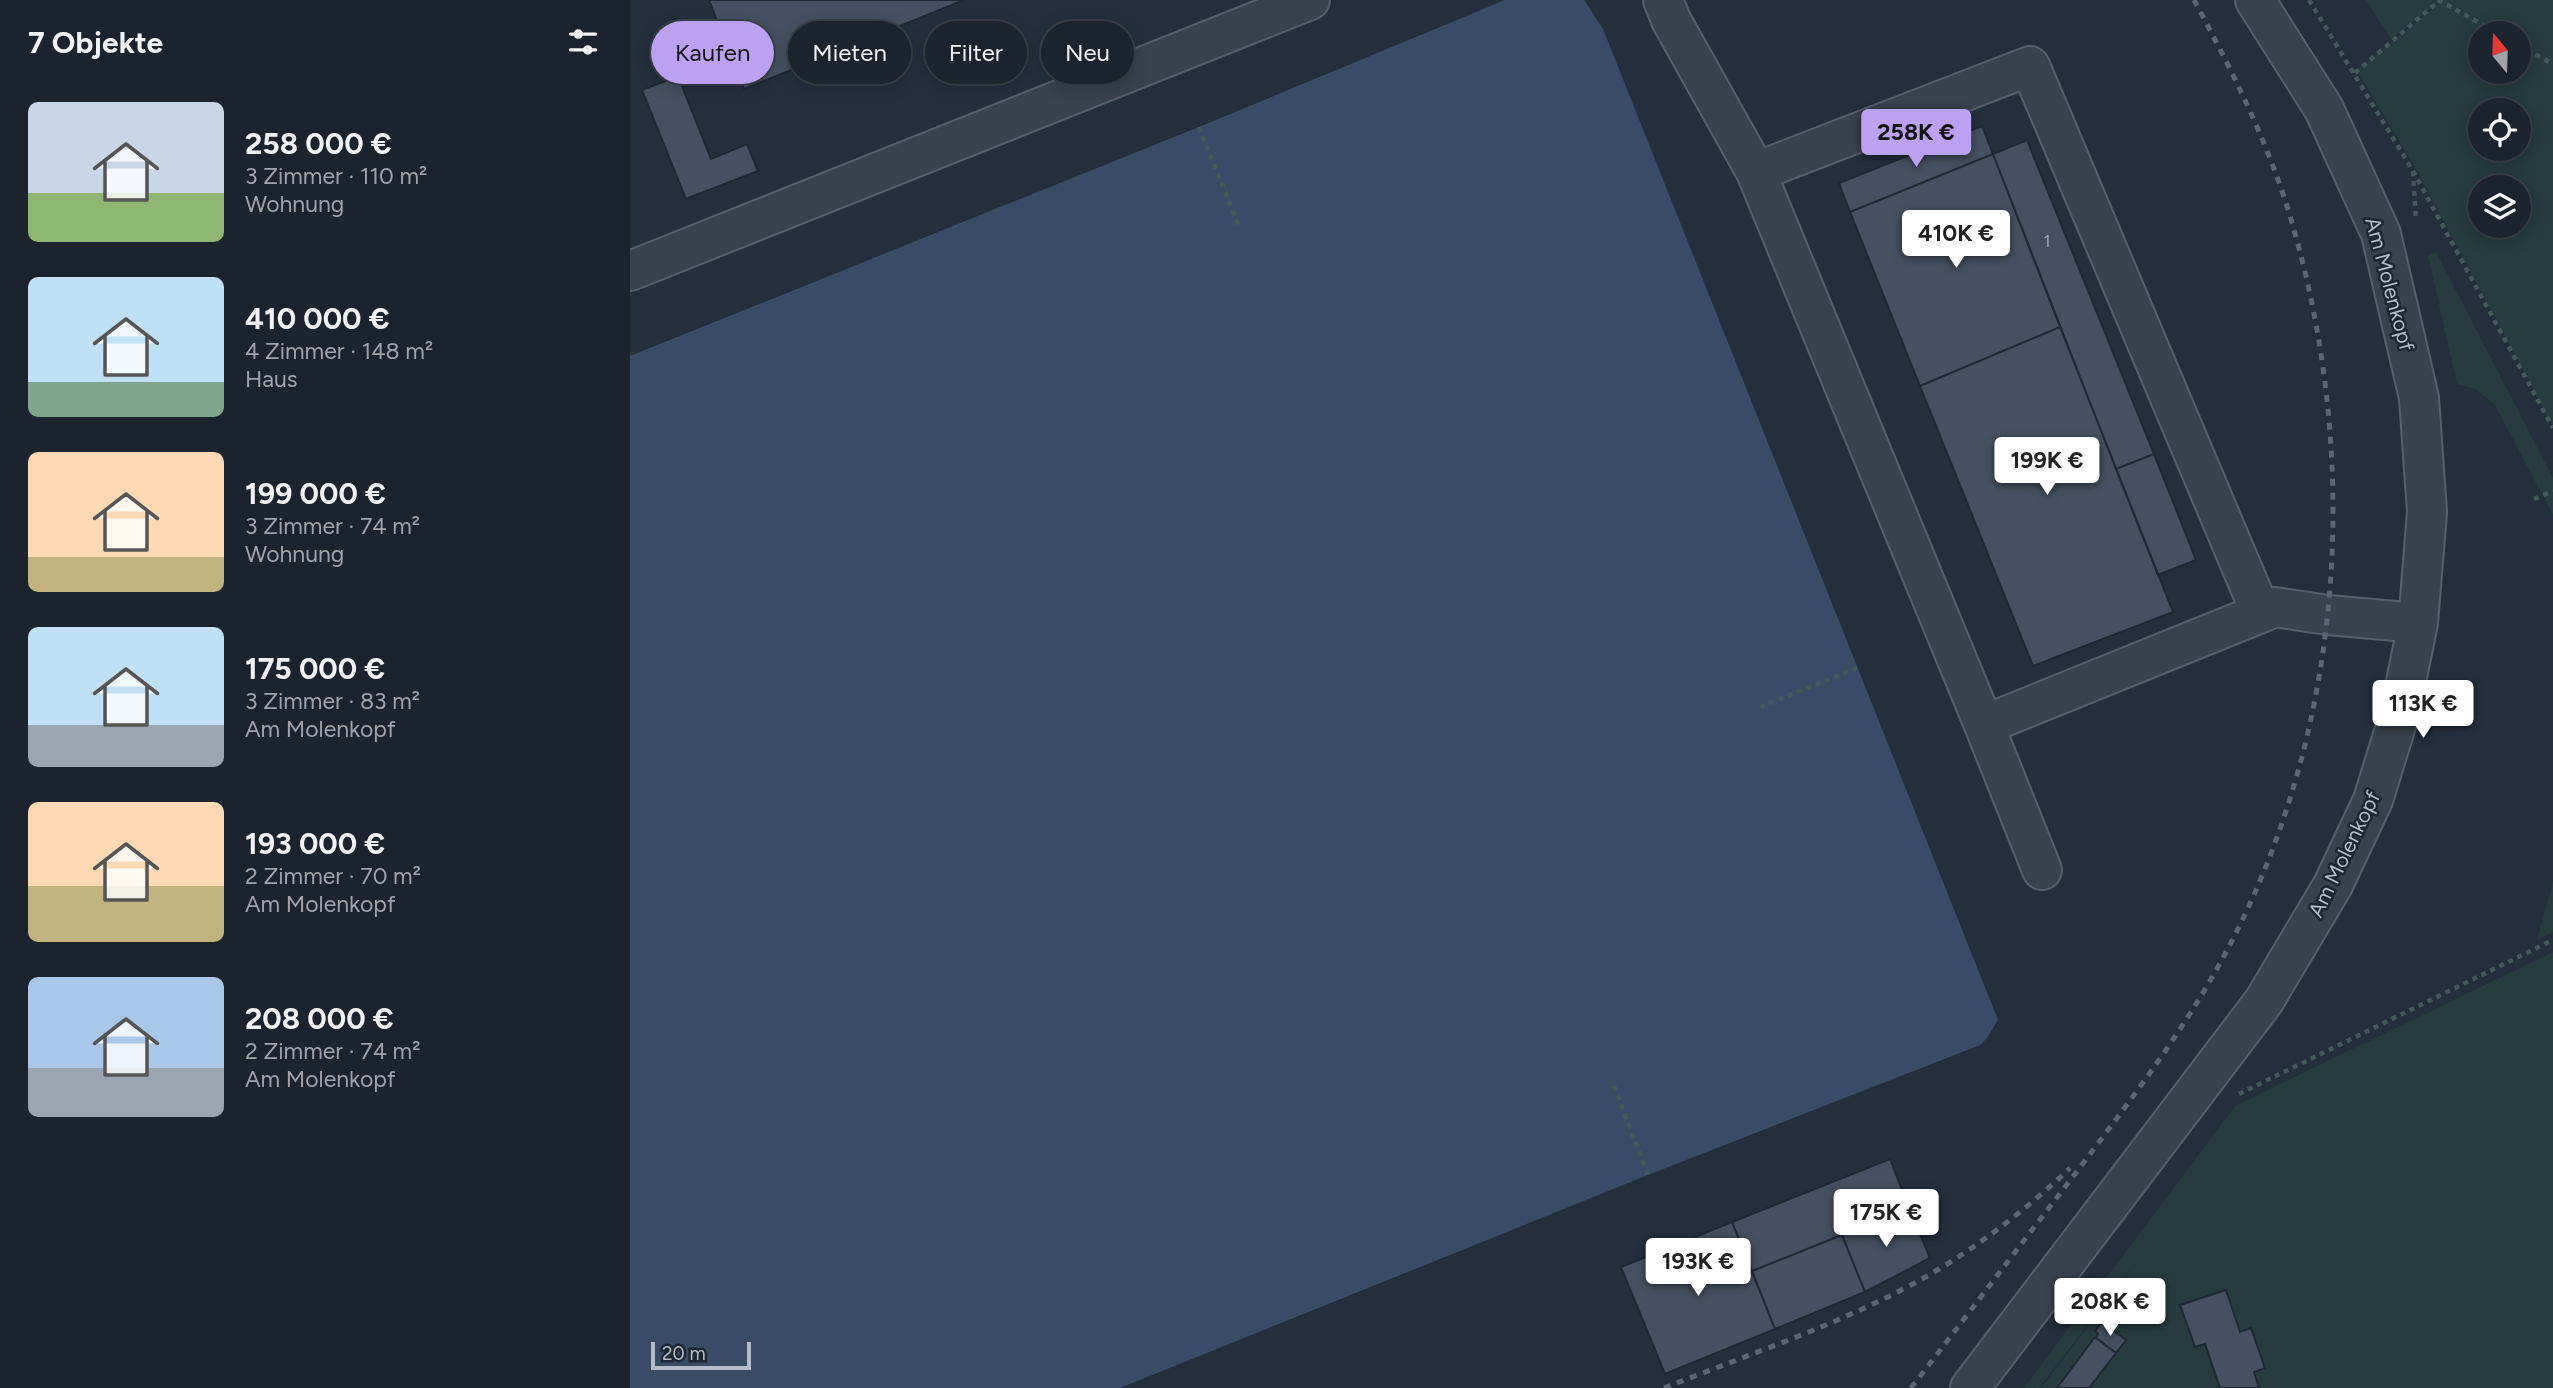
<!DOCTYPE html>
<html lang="de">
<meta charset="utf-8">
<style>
:root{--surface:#1b232e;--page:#282f3a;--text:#f1f3f6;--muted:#a0a4aa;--line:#39404a;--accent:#bca0f2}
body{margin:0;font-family:Figtree,sans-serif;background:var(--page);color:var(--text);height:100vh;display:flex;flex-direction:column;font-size:26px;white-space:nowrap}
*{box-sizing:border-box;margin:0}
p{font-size:23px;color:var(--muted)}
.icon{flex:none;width:38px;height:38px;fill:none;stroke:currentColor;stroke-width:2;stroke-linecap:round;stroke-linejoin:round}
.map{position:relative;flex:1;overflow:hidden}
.sheet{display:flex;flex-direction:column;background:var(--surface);width:630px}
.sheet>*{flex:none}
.banner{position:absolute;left:21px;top:21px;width:665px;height:63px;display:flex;gap:14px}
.needle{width:46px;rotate:341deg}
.fabs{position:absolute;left:1838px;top:21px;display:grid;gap:14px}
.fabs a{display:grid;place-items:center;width:63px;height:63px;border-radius:50%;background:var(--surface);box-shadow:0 4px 18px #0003,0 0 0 2px var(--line);font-size:35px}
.scale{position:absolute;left:21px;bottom:18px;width:100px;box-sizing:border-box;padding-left:7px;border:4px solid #b4bcc9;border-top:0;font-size:19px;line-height:24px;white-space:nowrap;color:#b4bcc9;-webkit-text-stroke:5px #1d2633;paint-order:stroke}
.price{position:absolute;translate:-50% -60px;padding:0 16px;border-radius:7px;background:#fff;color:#222;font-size:23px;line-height:46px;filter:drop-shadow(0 2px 4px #0008)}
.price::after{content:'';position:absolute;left:50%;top:42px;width:21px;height:16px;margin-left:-10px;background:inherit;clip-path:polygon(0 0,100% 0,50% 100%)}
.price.active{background:var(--accent);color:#111}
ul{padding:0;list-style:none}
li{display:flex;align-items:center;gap:21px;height:175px;padding:0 28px}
li span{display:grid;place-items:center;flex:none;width:196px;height:140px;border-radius:10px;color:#555}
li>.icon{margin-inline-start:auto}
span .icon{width:84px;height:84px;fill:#fffc;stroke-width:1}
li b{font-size:30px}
h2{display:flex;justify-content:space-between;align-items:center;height:84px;padding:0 28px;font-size:30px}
.pill{padding:0 24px;border-radius:32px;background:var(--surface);box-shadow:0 4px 18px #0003,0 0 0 2px var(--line);font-size:24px;line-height:63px}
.pill.active{background:var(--accent);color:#111}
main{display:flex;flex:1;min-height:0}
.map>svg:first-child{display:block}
.green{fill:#263c3f;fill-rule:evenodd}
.water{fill:#394c67}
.building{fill:#455162;stroke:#1f2835;stroke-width:2}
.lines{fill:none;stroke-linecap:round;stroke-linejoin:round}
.minor-casing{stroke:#565f6c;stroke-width:42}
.path{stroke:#44595c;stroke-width:4.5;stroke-dasharray:5 5;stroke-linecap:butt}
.minor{stroke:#38414e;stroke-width:38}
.rail{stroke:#5a6575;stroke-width:5;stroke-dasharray:7 7;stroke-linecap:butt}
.labels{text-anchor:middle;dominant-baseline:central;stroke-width:5;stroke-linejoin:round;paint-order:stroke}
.number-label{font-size:18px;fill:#98a1af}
.street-label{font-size:21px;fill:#b4bcc9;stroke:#1d2633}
</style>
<main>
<section class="sheet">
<h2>7 Objekte<svg class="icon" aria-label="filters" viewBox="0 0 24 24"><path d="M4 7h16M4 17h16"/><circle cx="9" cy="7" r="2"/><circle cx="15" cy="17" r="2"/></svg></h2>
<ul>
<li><span style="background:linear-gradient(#c9d6e8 65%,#8fb573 0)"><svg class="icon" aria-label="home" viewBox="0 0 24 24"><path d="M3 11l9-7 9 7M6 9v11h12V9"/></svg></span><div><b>258 000 €</b><p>3 Zimmer · 110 m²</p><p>Wohnung</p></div></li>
<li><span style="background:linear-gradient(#bfe0f5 75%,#7fa58c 0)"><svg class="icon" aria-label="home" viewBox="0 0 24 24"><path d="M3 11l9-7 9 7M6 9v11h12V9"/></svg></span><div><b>410 000 €</b><p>4 Zimmer · 148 m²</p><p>Haus</p></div></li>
<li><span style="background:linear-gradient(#ffd9b3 75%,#c2b280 0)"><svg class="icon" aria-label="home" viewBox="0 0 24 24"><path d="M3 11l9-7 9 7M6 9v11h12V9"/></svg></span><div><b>199 000 €</b><p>3 Zimmer · 74 m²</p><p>Wohnung</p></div></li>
<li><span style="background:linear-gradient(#bfe0f5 70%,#9aa5b1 0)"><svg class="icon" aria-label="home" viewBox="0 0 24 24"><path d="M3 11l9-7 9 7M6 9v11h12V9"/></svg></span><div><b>175 000 €</b><p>3 Zimmer · 83 m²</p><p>Am Molenkopf</p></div></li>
<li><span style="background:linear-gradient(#ffd9b3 60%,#c2b280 0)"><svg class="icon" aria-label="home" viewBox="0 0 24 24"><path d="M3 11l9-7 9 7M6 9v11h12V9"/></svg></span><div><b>193 000 €</b><p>2 Zimmer · 70 m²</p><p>Am Molenkopf</p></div></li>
<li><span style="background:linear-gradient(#a9c7e8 65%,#9aa5b1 0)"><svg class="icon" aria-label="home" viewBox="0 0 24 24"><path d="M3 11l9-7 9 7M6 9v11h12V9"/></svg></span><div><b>208 000 €</b><p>2 Zimmer · 74 m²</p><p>Am Molenkopf</p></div></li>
</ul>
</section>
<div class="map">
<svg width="1923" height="1388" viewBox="0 0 1923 1388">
<rect width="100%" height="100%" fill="#242f3e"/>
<!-- green -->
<path class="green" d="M 1736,0 L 1812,0 L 1761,39 Z
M 1814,0 L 1923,0 L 1923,426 L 1787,171 L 1727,70 ZM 1850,33 L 1888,33 L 1888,72 L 1850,72 ZM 1850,110 L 1888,110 L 1888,149 L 1850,149 ZM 1888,187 L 1888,226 L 1850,226 L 1850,187 Z
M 1806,252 L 1923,478 L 1923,515 L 1865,405 L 1846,389 L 1827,384 L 1798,256 Z
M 1923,881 L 1923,932 L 1907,940 Z
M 1923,952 L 1923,1388 L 1411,1388 L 1517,1248 L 1409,1388 L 1394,1388 L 1605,1106 Z"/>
<!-- water -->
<path class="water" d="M 875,0 L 954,0 L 973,29 L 1368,1020 L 1357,1038 L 1350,1045 L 1018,1175 L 490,1388 L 0,1388 L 0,356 L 569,127 Z"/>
<!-- building -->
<path class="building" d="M 79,0 L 334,0 L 114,89 Z
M 48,76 L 81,159 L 117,144 L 128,171 L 56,199 L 12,90 Z
M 1352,126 L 1363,154 L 1220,212 L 1209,183 Z
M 1397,140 L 1524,454 L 1486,469 L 1363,154 Z
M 1363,154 L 1430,327 L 1290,386 L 1220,212 Z
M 1430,327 L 1543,612 L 1403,666 L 1290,386 Z
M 1524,454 L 1566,560 L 1528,575 L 1486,469 Z
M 1260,1159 L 1279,1208 L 1122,1271 L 1102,1222 Z
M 1279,1208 L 1300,1258 L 1235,1292 L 1212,1235 Z
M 1102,1222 L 1145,1329 L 1035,1374 L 991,1267 Z
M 1212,1235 L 1235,1292 L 1145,1329 L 1122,1271 Z
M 1596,1290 L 1610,1332 L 1621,1328 L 1635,1368 L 1624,1372 L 1629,1388 L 1590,1388 L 1575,1344 L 1565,1347 L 1550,1305 Z
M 1472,1322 L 1496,1340 L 1486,1353 L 1466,1338 L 1468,1334 L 1465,1331 Z
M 1465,1337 L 1486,1353 L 1459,1388 L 1427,1388 Z"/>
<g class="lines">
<defs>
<path id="minor" d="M 1033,0 L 1041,20 L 1126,172
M 0,271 L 680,0
M 1631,613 L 1400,66 L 1126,172 L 1354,725 L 1631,613 L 1645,607 L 1698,615 L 1788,623
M 1354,725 L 1412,870
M 1340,1388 L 1634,1001 L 1703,885 L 1743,800 L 1769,716 L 1788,623 L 1797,512 L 1789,398 L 1751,234 L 1694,109 L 1625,0"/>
</defs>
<!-- minor casing -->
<use href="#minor" class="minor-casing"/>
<!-- path -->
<path class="path" d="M 1679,0 L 1783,171 L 1923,428
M 1808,0 L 1868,33
M 1888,45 L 1923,64
M 1725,73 L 1810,0
M 569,127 L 609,226
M 1783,171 L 1786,221
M 1904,499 L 1923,491
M 1130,707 L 1227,668
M 984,1086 L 1018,1175
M 1609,1094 L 1923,940"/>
<!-- minor -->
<use href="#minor" class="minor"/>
<!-- rail -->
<path class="rail" d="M 1034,1388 C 1122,1353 1223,1320 1304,1272 C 1353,1243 1399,1207 1440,1168
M 1281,1388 C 1336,1317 1390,1245 1445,1174 C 1496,1106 1548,1039 1589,965 C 1717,735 1734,452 1656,203 C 1633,132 1599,65 1564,0"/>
</g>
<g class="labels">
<!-- number labels -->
<g class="number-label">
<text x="1417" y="241">1</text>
</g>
<!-- street labels -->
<g class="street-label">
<text transform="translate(1760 284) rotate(75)">Am Molenkopf</text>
<text transform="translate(1714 854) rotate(-64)">Am Molenkopf</text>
</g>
</g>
</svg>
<div class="fabs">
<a><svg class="needle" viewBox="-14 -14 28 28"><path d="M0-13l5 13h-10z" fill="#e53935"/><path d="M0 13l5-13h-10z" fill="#a0a4aa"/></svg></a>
<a><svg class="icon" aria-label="locate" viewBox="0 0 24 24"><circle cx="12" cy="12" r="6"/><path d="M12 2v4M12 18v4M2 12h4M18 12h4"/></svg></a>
<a><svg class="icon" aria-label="layers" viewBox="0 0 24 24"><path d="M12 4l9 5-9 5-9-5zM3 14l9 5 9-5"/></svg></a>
</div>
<div class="scale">20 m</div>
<b class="price active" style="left:1286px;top:169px">258K €</b>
<b class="price" style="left:1326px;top:270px">410K €</b>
<b class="price" style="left:1417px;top:497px">199K €</b>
<b class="price" style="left:1793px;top:740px">113K €</b>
<b class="price" style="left:1256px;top:1249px">175K €</b>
<b class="price" style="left:1068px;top:1298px">193K €</b>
<b class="price" style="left:1480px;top:1338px">208K €</b>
<div class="banner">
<a class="pill active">Kaufen</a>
<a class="pill">Mieten</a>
<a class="pill">Filter</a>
<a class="pill">Neu</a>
</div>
</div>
</main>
